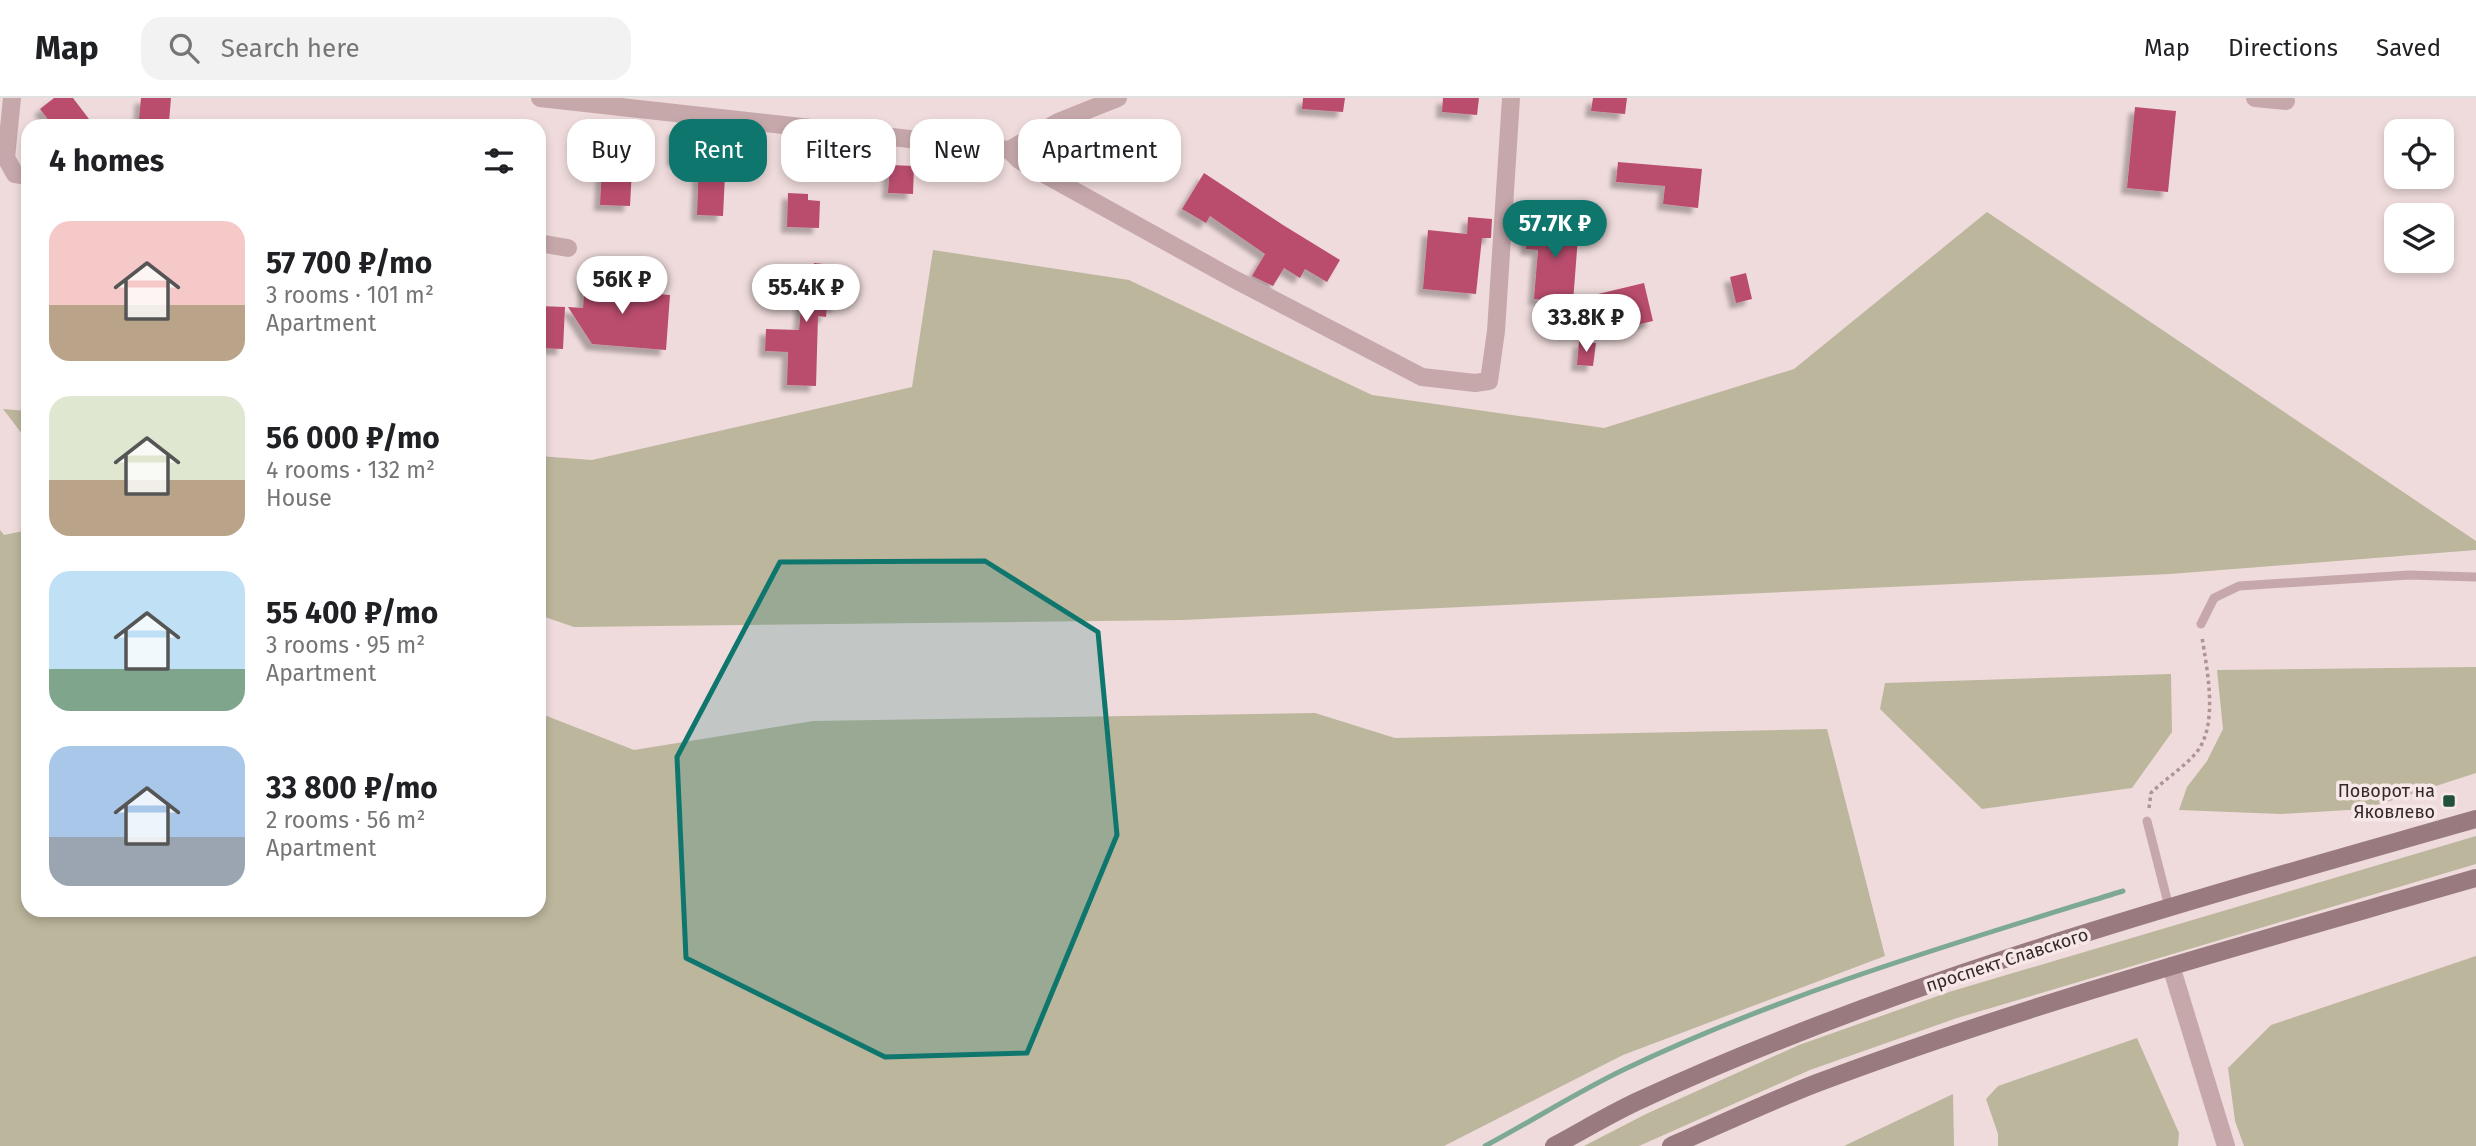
<!DOCTYPE html>
<meta charset="utf-8">
<style>
:root{--surface:#fff;--page:#f2f2f2;--text:#202124;--muted:#757577;--line:#e0e0e0;--accent:#0f766e}
body{margin:0;font-family:"Fira Sans",sans-serif;background:var(--page);color:var(--text);height:100vh;display:flex;flex-direction:column;font-size:26px;white-space:nowrap}
*{box-sizing:border-box;margin:0}
p{font-size:23px;color:var(--muted)}
.icon{flex:none;width:38px;height:38px;fill:none;stroke:currentColor;stroke-width:2;stroke-linecap:round;stroke-linejoin:round}
.map{position:relative;flex:1;overflow:hidden}
.drawer{position:absolute;left:21px;top:21px;width:525px;height:798px;display:flex;flex-direction:column;background:var(--surface);border-radius:21px;box-shadow:0 4px 10px #0003}
.drawer>*{flex:none}
.hud{position:absolute;left:567px;top:21px;width:665px;height:63px;display:flex;gap:14px}
.fabs{position:absolute;left:2384px;top:21px;display:grid;gap:14px}
.fabs a{display:grid;place-items:center;width:70px;height:70px;border-radius:14px;background:var(--surface);box-shadow:0 4px 10px #0003;font-size:35px}
.price{position:absolute;translate:-50% -60px;padding:0 16px;border-radius:24px;background:#fff;color:#222;font-size:23px;line-height:46px;filter:drop-shadow(0 2px 4px #0008)}
.price::after{content:'';position:absolute;left:50%;top:42px;width:21px;height:16px;margin-left:-10px;background:inherit;clip-path:polygon(0 0,100% 0,50% 100%)}
.price.selected{background:var(--accent);color:#fff}
ul{padding:0;list-style:none}
li{display:flex;align-items:center;gap:21px;height:175px;padding:0 28px}
li span{display:grid;place-items:center;flex:none;width:196px;height:140px;border-radius:21px;color:#555}
li>.icon{margin-inline-start:auto}
span .icon{width:84px;height:84px;fill:#fffc;stroke-width:1}
li b{font-size:30px}
h2{display:flex;justify-content:space-between;align-items:center;height:84px;padding:0 28px;font-size:30px}
.pill{padding:0 24px;border-radius:21px;background:var(--surface);box-shadow:0 4px 10px #0003;font-size:24px;line-height:63px}
.pill.selected{background:var(--accent);color:#fff}
header{display:flex;align-items:center;gap:42px;box-sizing:border-box;height:98px;padding:0 35px;background:var(--surface);border-bottom:2px solid var(--line)}
header strong{font-size:33px}
nav{display:flex;gap:38px;margin-inline-start:auto;font-size:24px}
.search{width:490px;height:63px;background:var(--page);display:flex;align-items:center;gap:18px;box-sizing:border-box;padding:0 24px;border-radius:21px;color:var(--muted);font-size:26px}
.map>svg:first-child{display:block}
.green{fill:#bcb69d}
.lines{fill:none;stroke-linecap:round;stroke-linejoin:round}
.stream{stroke:#7da993;stroke-width:5}
.building{fill:#ba4e6e;filter:url(#shadow)}
.path{stroke:#b19396;stroke-width:3.5;stroke-dasharray:3.5 3.5;stroke-linecap:butt}
.service{stroke:#c6a8ab;stroke-width:9}
.minor{stroke:#c6a8ab;stroke-width:18}
.secondary{stroke:#997a7f;stroke-width:18}
.marked{fill:#0f766e;fill-opacity:0.2;stroke:#0f766e;stroke-width:5;stroke-linejoin:round}
.poi-dot{fill:#21513a;stroke:#f7e7e7;stroke-width:2.5}
.labels{text-anchor:middle;dominant-baseline:central;stroke-width:7;stroke-linejoin:round;paint-order:stroke}
.poi-label{font-size:18px;fill:#33282a;stroke:#f7e7e7;text-anchor:end}
.street-label{font-size:18px;fill:#33282a;stroke:#f7e7e7}
</style>
<header>
<strong>Map</strong>
<div class="search"><svg class="icon" aria-label="search" viewBox="0 0 24 24"><circle cx="10" cy="10" r="6"/><path d="M15 15l6 6"/></svg>Search here</div>
<nav><a>Map</a><a>Directions</a><a>Saved</a></nav>
</header>
<div class="map">
<svg width="2476" height="1048" viewBox="0 0 2476 1048">
<defs>
<filter id="shadow"><feDropShadow dx="-6" dy="6" stdDeviation="2" flood-color="#0004"/></filter>
</defs>
<rect width="100%" height="100%" fill="#efdbdb"/>
<!-- green -->
<path class="green" d="M 1987,114 L 2476,443 L 2476,452 L 2170,476 L 1183,522 L 574,529 L 539,517 L 539,358 L 592,362 L 912,289 L 933,152 L 1129,182 L 1372,297 L 1604,330 L 1794,271 Z
M 3,311 L 28,313 L 28,342 L 26,341 Z
M 0,432 L 4,437 L 28,432 L 28,812 L 539,812 L 539,615 L 634,652 L 813,623 L 1315,615 L 1395,640 L 1827,631 L 1885,858 L 1623,957 L 1444,1048 L 0,1048 Z
M 2476,569 L 2476,675 L 2365,711 L 2281,716 L 2179,712 L 2187,689 L 2207,663 L 2223,631 L 2217,572 Z
M 2171,576 L 2172,634 L 2132,690 L 1982,711 L 1880,611 L 1885,585 Z
M 2476,738 L 2476,766 L 1957,920 L 1810,972 L 1639,1048 L 1584,1048 L 1646,1016 L 1799,947 L 1949,894 Z
M 2476,858 L 2476,1048 L 2244,1048 L 2235,1023 L 2228,970 L 2271,927 Z
M 2137,940 L 2179,1035 L 2178,1048 L 1998,1048 L 1998,1036 L 1986,1001 L 1998,988 Z
M 1953,996 L 1954,1048 L 1844,1048 Z"/>
<g class="lines">
<!-- stream -->
<path class="stream" d="M 1485,1048 C 1532,1023 1577,994 1625,971 C 1784,895 1955,845 2123,793"/>
</g>
<!-- building -->
<path class="building" d="M 54,0 L 73,0 L 89,21 L 80,28 L 53,28 L 40,11 Z
M 141,0 L 171,0 L 169,24 L 139,21 Z
M 1303,0 L 1345,0 L 1343,14 L 1302,11 Z
M 1443,0 L 1479,0 L 1477,17 L 1442,14 Z
M 1593,0 L 1627,0 L 1625,16 L 1591,13 Z
M 2135,9 L 2176,13 L 2168,94 L 2127,90 Z
M 1137,21 L 1150,57 L 1097,74 L 1085,38 Z
M 577,26 L 597,27 L 595,52 L 575,50 Z
M 674,31 L 693,32 L 693,36 L 740,37 L 739,56 L 726,56 L 723,118 L 697,117 L 699,63 L 673,62 Z
M 1054,39 L 1065,45 L 1054,67 L 1040,60 L 1049,42 Z
M 1618,64 L 1702,71 L 1698,110 L 1663,106 L 1665,88 L 1616,84 Z
M 890,67 L 914,68 L 913,96 L 888,95 Z
M 602,69 L 632,71 L 630,108 L 600,107 Z
M 1204,75 L 1283,127 L 1340,162 L 1327,184 L 1305,171 L 1300,180 L 1284,170 L 1273,188 L 1252,178 L 1265,156 L 1210,118 L 1206,125 L 1182,111 Z
M 788,95 L 808,96 L 808,102 L 820,103 L 819,130 L 787,129 Z
M 1468,119 L 1492,121 L 1491,140 L 1482,140 L 1476,196 L 1423,191 L 1428,132 L 1467,136 Z
M 1541,123 L 1579,126 L 1573,204 L 1534,201 L 1538,152 L 1526,151 L 1527,136 L 1539,137 Z
M 814,165 L 841,168 L 837,209 L 827,208 L 826,219 L 818,218 L 816,288 L 787,287 L 788,254 L 765,253 L 766,231 L 799,232 L 802,199 L 789,197 L 790,181 L 813,183 Z
M 586,170 L 605,172 L 603,192 L 670,197 L 666,252 L 592,246 L 568,209 L 583,210 Z
M 1746,175 L 1752,201 L 1736,205 L 1730,179 Z
M 1644,185 L 1653,223 L 1607,234 L 1598,196 Z
M 539,208 L 565,209 L 563,251 L 539,250 Z
M 1579,243 L 1596,245 L 1593,268 L 1577,267 Z"/>
<g class="lines">
<!-- path -->
<path class="path" d="M 2149,710 L 2151,695 C 2165,681 2183,670 2196,655 C 2219,627 2207,572 2202,539"/>
<!-- service -->
<path class="service" d="M 2201,526 L 2214,500 L 2239,488 L 2409,477 L 2476,479
M 2147,723 L 2169,809"/>
<!-- minor -->
<path class="minor" d="M 12,0 L 6,60 L 15,76 L 28,78
M 540,0 L 1009,52
M 2255,0 L 2286,3
M 1009,52 L 1019,62 L 1230,179 L 1422,279 L 1475,285 L 1489,283 L 1496,233 L 1511,0
M 1009,52 L 1058,24 L 1118,0
M 539,145 L 568,150
M 2171,868 L 2226,1048"/>
<!-- secondary -->
<path class="secondary" d="M 1554,1048 C 1582,1033 1610,1016 1638,1003 C 1906,879 2193,802 2476,721
M 1671,1048 C 1719,1027 1768,1004 1817,985 C 2032,904 2255,844 2476,780"/>
</g>
<!-- marked area -->
<path class="marked" d="M 985,463 L 1098,534 L 1117,737 L 1027,955 L 885,959 L 686,860 L 677,659 L 780,464 Z"/>
<!-- markers -->
<rect class="poi-dot" x="2442" y="696" width="14" height="14" rx="3.5"/>
<g class="labels">
<!-- poi labels -->
<g class="poi-label">
<text x="2435" y="693">Поворот на<tspan x="2435" dy="21">Яковлево</tspan></text>
</g>
<!-- street labels -->
<g class="street-label">
<text transform="translate(2007 862) rotate(-18)">проспект Славского</text>
</g>
</g>
</svg>
<div class="fabs">
<a><svg class="icon" aria-label="locate" viewBox="0 0 24 24"><circle cx="12" cy="12" r="6"/><path d="M12 2v4M12 18v4M2 12h4M18 12h4"/></svg></a>
<a><svg class="icon" aria-label="layers" viewBox="0 0 24 24"><path d="M12 4l9 5-9 5-9-5zM3 14l9 5 9-5"/></svg></a>
</div>
<b class="price selected" style="left:1555px;top:162px">57.7K ₽</b>
<b class="price" style="left:622px;top:218px">56K ₽</b>
<b class="price" style="left:806px;top:226px">55.4K ₽</b>
<b class="price" style="left:1586px;top:256px">33.8K ₽</b>
<div class="hud">
<a class="pill">Buy</a>
<a class="pill selected">Rent</a>
<a class="pill">Filters</a>
<a class="pill">New</a>
<a class="pill">Apartment</a>
</div>
<section class="drawer">
<h2>4 homes<svg class="icon" aria-label="filters" viewBox="0 0 24 24"><path d="M4 7h16M4 17h16"/><circle cx="9" cy="7" r="2"/><circle cx="15" cy="17" r="2"/></svg></h2>
<ul>
<li><span style="background:linear-gradient(#f6c9c9 60%,#b9a48a 0)"><svg class="icon" aria-label="home" viewBox="0 0 24 24"><path d="M3 11l9-7 9 7M6 9v11h12V9"/></svg></span><div><b>57 700 ₽/mo</b><p>3 rooms · 101 m²</p><p>Apartment</p></div></li>
<li><span style="background:linear-gradient(#dfe7d0 60%,#b9a48a 0)"><svg class="icon" aria-label="home" viewBox="0 0 24 24"><path d="M3 11l9-7 9 7M6 9v11h12V9"/></svg></span><div><b>56 000 ₽/mo</b><p>4 rooms · 132 m²</p><p>House</p></div></li>
<li><span style="background:linear-gradient(#bfe0f5 70%,#7fa58c 0)"><svg class="icon" aria-label="home" viewBox="0 0 24 24"><path d="M3 11l9-7 9 7M6 9v11h12V9"/></svg></span><div><b>55 400 ₽/mo</b><p>3 rooms · 95 m²</p><p>Apartment</p></div></li>
<li><span style="background:linear-gradient(#a9c7e8 65%,#9aa5b1 0)"><svg class="icon" aria-label="home" viewBox="0 0 24 24"><path d="M3 11l9-7 9 7M6 9v11h12V9"/></svg></span><div><b>33 800 ₽/mo</b><p>2 rooms · 56 m²</p><p>Apartment</p></div></li>
</ul>
</section>
</div>
